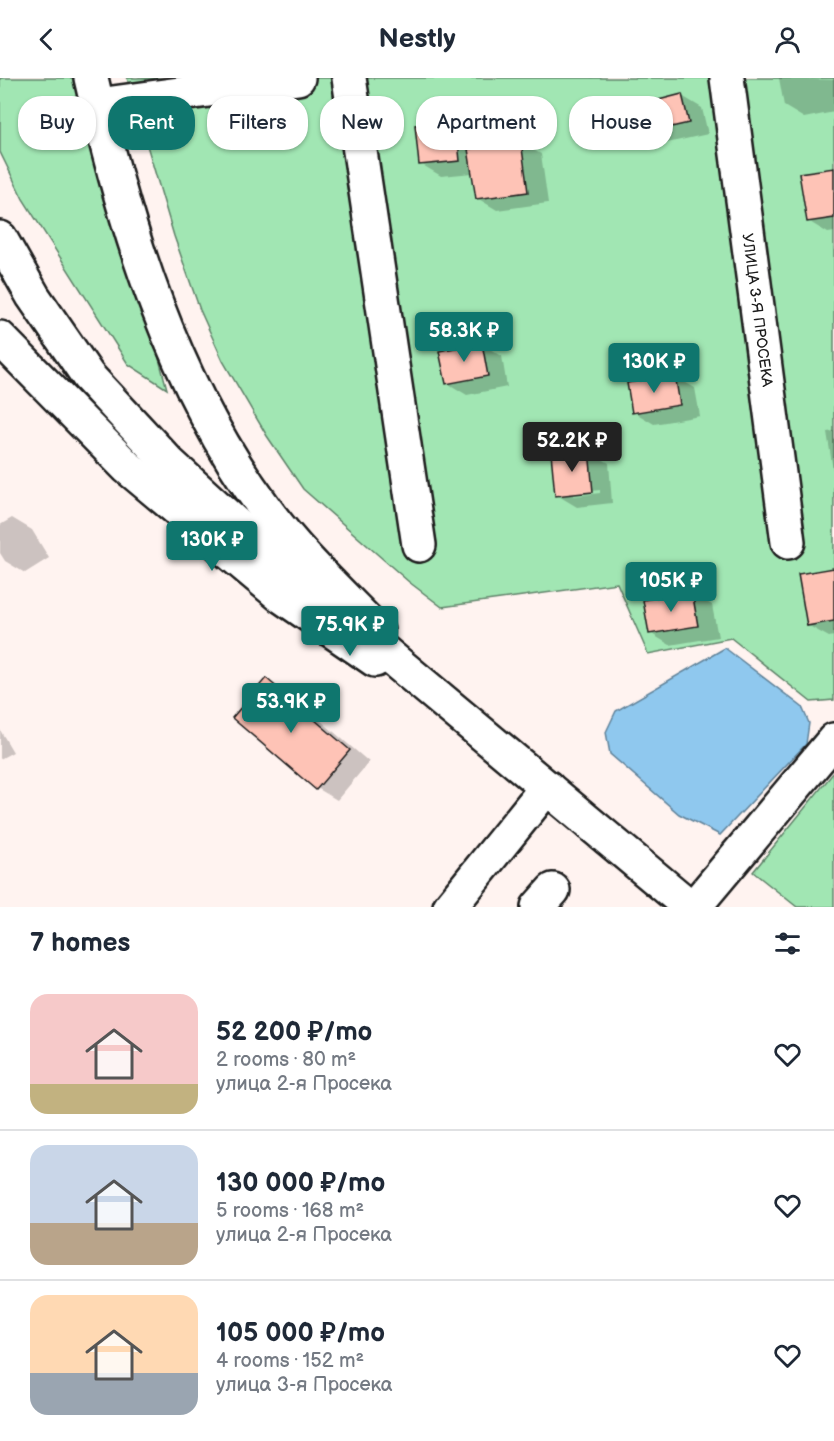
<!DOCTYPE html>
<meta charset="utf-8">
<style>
:root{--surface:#fff;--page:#f2f2f3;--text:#1f2937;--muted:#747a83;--line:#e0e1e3;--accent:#0f766e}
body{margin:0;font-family:"Balsamiq Sans",sans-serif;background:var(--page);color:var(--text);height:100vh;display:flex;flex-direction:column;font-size:22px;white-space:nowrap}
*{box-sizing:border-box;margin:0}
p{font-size:20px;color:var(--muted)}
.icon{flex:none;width:33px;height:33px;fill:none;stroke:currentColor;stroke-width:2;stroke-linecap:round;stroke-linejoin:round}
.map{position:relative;height:829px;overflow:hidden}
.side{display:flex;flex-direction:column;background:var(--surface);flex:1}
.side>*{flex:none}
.top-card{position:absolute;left:18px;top:18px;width:798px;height:54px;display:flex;gap:12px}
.price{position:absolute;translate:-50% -51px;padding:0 14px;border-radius:6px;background:var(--accent);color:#fff;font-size:20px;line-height:39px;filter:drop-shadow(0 2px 3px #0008)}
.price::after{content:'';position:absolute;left:50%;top:36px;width:18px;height:14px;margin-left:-9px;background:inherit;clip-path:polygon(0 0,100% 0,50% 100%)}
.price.selected{background:#222;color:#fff}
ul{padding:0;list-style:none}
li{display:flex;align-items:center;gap:18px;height:150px;padding:0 30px}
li+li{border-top:2px solid var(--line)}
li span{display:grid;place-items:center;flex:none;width:168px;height:120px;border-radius:18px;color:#555}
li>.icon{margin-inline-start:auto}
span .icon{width:72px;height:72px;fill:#fffc;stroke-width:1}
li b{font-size:26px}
h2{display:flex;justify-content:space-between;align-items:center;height:72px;padding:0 30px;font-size:26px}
.tag{padding:0 21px;border-radius:24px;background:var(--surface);box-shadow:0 2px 4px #0004;font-size:21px;line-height:54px}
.tag.selected{background:var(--accent);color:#fff}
header{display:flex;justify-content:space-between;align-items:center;height:78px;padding:0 30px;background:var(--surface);font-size:27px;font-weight:600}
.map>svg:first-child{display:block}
.green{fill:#a1e6b3;stroke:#5e8168;stroke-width:1.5}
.water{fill:#8fc8ee;stroke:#61839a;stroke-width:1.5}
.shadow{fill:#0003;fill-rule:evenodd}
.building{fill:#fec3b6;stroke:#1c1c1c;stroke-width:1.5}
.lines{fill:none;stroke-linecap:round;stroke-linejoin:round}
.minor-casing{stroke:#1c1c1c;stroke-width:38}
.major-casing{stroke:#1c1c1c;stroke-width:38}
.minor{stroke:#fff;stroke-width:33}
.major{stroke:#fff;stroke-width:33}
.labels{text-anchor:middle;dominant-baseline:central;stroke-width:6;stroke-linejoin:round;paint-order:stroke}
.street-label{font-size:15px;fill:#1c1c1c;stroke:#fff}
</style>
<header><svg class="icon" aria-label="back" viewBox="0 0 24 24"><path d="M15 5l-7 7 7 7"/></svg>Nestly<svg class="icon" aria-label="person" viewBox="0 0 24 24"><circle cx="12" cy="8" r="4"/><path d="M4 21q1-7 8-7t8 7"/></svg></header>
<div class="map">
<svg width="834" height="829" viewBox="0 0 834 829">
<rect width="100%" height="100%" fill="#fff3f0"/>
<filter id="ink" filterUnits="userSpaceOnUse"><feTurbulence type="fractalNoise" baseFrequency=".0167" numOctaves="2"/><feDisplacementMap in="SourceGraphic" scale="12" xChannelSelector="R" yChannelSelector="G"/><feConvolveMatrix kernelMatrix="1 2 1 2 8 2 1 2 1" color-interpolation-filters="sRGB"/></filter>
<g filter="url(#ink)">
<!-- green -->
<path class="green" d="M 0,0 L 85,0 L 167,311 L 128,286 L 23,121 L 0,74 Z
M 127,0 L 834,0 L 834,622 L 811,624 L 731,560 L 648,576 L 617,505 L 442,529 L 409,504 L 303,411 L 267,358 L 223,283 L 200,232 L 174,158 Z
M 834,694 L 834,829 L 797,829 L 753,794 Z"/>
<!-- water -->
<path class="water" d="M 725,570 L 802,629 L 809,645 L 806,666 L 720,757 L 679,736 L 610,676 L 606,654 L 616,633 Z"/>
<!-- shadow -->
<path class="shadow" d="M 779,0 L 834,2 L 834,34 L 804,40 L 784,28 Z
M 682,18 L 702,30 L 708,56 L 667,65 L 646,54 Z
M 456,45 L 476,57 L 477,71 L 520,65 L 541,76 L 548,125 L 497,132 L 477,120 L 473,95 L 441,98 L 421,86 Z
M 834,92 L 834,154 L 828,155 L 808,143 Z
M 481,266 L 502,278 L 507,309 L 467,317 L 447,305 Z
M 674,298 L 695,310 L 700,338 L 654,346 L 634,334 Z
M 834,353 L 834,399 L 827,354 Z
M 588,373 L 609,385 L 612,425 L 577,429 L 557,417 ZM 600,412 L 600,415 L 574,418 L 574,415 Z
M 12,440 L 32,452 L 49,480 L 25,495 L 5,483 L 0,475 L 0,447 Z
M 834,491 L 834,558 L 829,559 L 809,548 Z
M 692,515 L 712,527 L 718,559 L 670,567 L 650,555 Z
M 266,602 L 286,613 L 369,684 L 337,722 L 317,710 Z
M 0,652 L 13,674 L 0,681 Z"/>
<!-- building -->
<path class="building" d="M 682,16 L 689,45 L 645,55 L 639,27 Z
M 456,43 L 460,83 L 419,87 L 415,47 Z
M 521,63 L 528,114 L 476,121 L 468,71 Z
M 834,90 L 834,140 L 807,144 L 799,95 Z
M 482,265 L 488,298 L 446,306 L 439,273 Z
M 675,296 L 680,327 L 632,335 L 627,305 Z
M 589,372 L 593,414 L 555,418 L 551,375 Z
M 834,490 L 834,543 L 807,548 L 798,496 Z
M 692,513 L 698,548 L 649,556 L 643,522 Z
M 266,600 L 350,672 L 316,712 L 232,640 Z"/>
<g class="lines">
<defs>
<g id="minor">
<path d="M 91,0 C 125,151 173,307 266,432 C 298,476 339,514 377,553"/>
<path d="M 349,0 L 419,467"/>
<path id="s1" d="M 727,0 L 788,464"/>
<path d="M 98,27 L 298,0"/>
<path d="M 0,260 L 127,389 L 280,517 L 375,582"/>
<path d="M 450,829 L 547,709"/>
<path d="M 538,829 L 553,812"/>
<path d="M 694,829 L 834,662"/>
</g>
<path id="major" d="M 0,160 L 33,218 L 88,298 L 169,385 L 286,492 L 690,829"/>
</defs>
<!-- minor casing -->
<use href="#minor" class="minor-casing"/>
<!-- major casing -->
<use href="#major" class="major-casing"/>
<!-- minor -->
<use href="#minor" class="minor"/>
<!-- major -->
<use href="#major" class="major"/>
</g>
</g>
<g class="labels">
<!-- street labels -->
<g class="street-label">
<text stroke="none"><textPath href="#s1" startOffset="234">УЛИЦА 3-Я ПРОСЕКА</textPath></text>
</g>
</g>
</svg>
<b class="price" style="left:464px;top:285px">58.3K ₽</b>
<b class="price" style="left:654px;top:316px">130K ₽</b>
<b class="price selected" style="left:572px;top:395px">52.2K ₽</b>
<b class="price" style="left:212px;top:494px">130K ₽</b>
<b class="price" style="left:671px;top:535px">105K ₽</b>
<b class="price" style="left:350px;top:579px">75.9K ₽</b>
<b class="price" style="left:291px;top:656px">53.9K ₽</b>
<div class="top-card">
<a class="tag">Buy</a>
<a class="tag selected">Rent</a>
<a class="tag">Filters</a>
<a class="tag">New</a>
<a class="tag">Apartment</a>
<a class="tag">House</a>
</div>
</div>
<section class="side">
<h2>7 homes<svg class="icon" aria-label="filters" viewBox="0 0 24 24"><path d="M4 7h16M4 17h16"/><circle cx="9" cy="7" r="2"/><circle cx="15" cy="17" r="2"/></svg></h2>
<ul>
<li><span style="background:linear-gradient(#f6c9c9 75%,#c2b280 0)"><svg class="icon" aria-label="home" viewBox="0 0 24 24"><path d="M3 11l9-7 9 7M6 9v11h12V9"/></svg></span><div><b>52 200 ₽/mo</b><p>2 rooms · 80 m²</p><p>улица 2-я Просека</p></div><svg class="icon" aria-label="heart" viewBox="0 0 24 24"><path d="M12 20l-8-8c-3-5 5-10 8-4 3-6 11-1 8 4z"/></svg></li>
<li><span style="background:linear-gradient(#c9d6e8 65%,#b9a48a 0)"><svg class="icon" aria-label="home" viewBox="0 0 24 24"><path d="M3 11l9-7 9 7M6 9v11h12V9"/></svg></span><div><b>130 000 ₽/mo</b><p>5 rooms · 168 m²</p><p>улица 2-я Просека</p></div><svg class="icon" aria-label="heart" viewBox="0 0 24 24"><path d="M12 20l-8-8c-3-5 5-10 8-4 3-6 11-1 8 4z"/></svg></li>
<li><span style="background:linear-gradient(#ffd9b3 65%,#9aa5b1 0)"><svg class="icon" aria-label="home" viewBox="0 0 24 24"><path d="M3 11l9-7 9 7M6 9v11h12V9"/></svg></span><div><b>105 000 ₽/mo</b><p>4 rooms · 152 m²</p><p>улица 3-я Просека</p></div><svg class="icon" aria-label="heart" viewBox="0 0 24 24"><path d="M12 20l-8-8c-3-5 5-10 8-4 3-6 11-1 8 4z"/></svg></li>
</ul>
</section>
